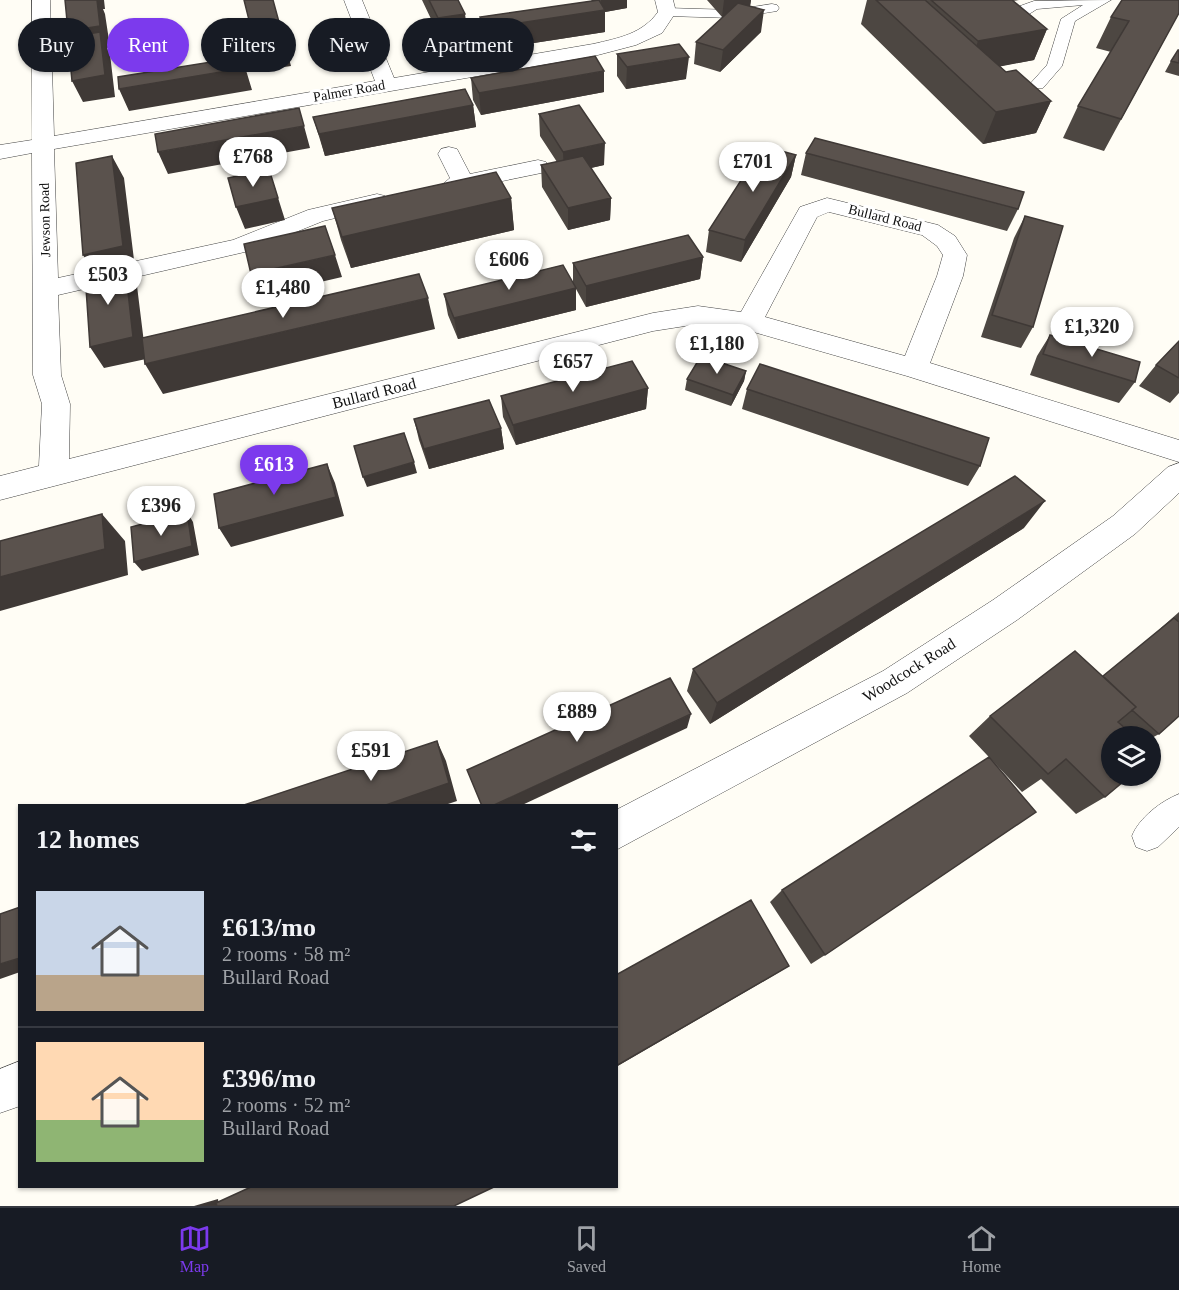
<!DOCTYPE html>
<meta charset="utf-8">
<style>
:root{--surface:#171b24;--page:#242831;--text:#f1f3f6;--muted:#9ea1a6;--line:#363941;--accent:#7c3aed}
body{margin:0;font-family:Georgia,serif;background:var(--page);color:var(--text);height:100vh;display:flex;flex-direction:column;font-size:22px;white-space:nowrap}
*{box-sizing:border-box;margin:0}
p{font-size:20px;color:var(--muted)}
.icon{flex:none;width:33px;height:33px;fill:none;stroke:currentColor;stroke-width:2;stroke-linecap:round;stroke-linejoin:round}
.map{position:relative;flex:1;overflow:hidden}
.sheet{position:absolute;left:18px;top:804px;width:600px;height:384px;display:flex;flex-direction:column;background:var(--surface);border-radius:0px;box-shadow:0 2px 4px #0004}
.sheet>*{flex:none}
.top-card{position:absolute;left:18px;top:18px;width:600px;height:54px;display:flex;gap:12px}
.tools{position:absolute;left:1101px;top:726px;display:grid;gap:12px}
.tools a{display:grid;place-items:center;width:60px;height:60px;border-radius:50%;background:var(--surface);box-shadow:0 2px 4px #0004;font-size:30px}
.price{position:absolute;translate:-50% -51px;padding:0 14px;border-radius:21px;background:#fff;color:#222;font-size:20px;line-height:39px;filter:drop-shadow(0 2px 3px #0008)}
.price::after{content:'';position:absolute;left:50%;top:36px;width:18px;height:14px;margin-left:-9px;background:inherit;clip-path:polygon(0 0,100% 0,50% 100%)}
.price.current{background:var(--accent);color:#fff}
ul{padding:0;list-style:none}
li{display:flex;align-items:center;gap:18px;height:150px;padding:0 18px}
li+li{border-top:2px solid var(--line)}
li span{display:grid;place-items:center;flex:none;width:168px;height:120px;border-radius:0px;color:#555}
li>.icon{margin-inline-start:auto}
span .icon{width:72px;height:72px;fill:#fffc;stroke-width:1}
li b{font-size:26px}
h2{display:flex;justify-content:space-between;align-items:center;height:72px;padding:0 18px;font-size:26px}
.pill{padding:0 21px;border-radius:27px;background:var(--surface);box-shadow:0 2px 4px #0004;font-size:21px;line-height:54px}
.pill.current{background:var(--accent);color:#fff}
.dock{display:flex;justify-content:space-around;align-items:center;height:84px;border-top:2px solid var(--line);background:var(--surface);font-size:16px;color:var(--muted)}
.dock a{display:grid;justify-items:center;gap:3px}
.dock .current{color:var(--accent)}
.map>svg:first-child{display:block}
.lines{fill:none;stroke-linecap:round;stroke-linejoin:round}
.service-casing{stroke:#444;stroke-width:1}
.minor-casing{stroke:#444;stroke-width:1}
.tertiary-casing{stroke:#444;stroke-width:1}
.service{fill:#fff;fill-rule:evenodd}
.minor{fill:#fff;fill-rule:evenodd}
.tertiary{fill:#fff;fill-rule:evenodd}
.wall{fill:#4d4742}
.shaded-wall{fill:#3f3936}
.building{fill:#5a524d;stroke:#3f3936;stroke-width:1.5}
.labels{text-anchor:middle;dominant-baseline:central;stroke-width:6;stroke-linejoin:round;paint-order:stroke}
.far-street-label{font-size:14px;fill:#111;stroke:#fff}
.street-label{font-size:16px;fill:#111;stroke:#fff}
</style>
<div class="map">
<svg width="1179" height="1206" viewBox="0 0 1179 1206">
<rect width="100%" height="100%" fill="#fffdf5"/>
<g class="lines">
<defs>
<path id="service" d="M 1111,0 L 1075,21 L 1062,66 L 1043,88 L 1031,88 L 1029,85 L 1047,65 L 1061,19 L 1083,5 L 1037,9 L 1006,29 L 999,25 L 1001,22 L 1020,6 L 1034,1 Z
M 772,4 L 777,5 L 779,8 L 777,11 L 733,18 L 667,16 L 660,12 L 667,8 L 733,10 Z
M 1179,794 L 1179,827 L 1158,847 L 1147,851 L 1136,847 L 1132,836 C 1139,818 1161,801 1179,794 Z"/>
<path id="minor" d="M 32,0 L 50,0 L 54,136 L 375,81 L 344,0 L 362,0 L 394,78 L 593,44 C 619,38 642,34 658,12 L 655,0 L 673,0 L 676,12 L 662,33 L 636,45 L 594,56 L 54,149 L 58,278 L 233,240 L 308,210 L 377,194 L 385,196 L 389,201 L 385,206 L 323,221 L 249,251 L 58,295 L 61,375 L 70,404 L 69,459 L 653,313 L 698,306 L 741,312 L 800,207 L 827,198 L 938,225 L 955,236 L 967,255 L 963,276 L 930,363 L 1179,440 L 1179,462 L 907,376 L 750,331 L 698,324 L 653,331 L 0,500 L 0,476 L 39,466 L 42,404 L 33,375 L 32,153 L 0,159 L 0,145 L 32,140 ZM 829,212 L 922,235 L 937,246 L 943,255 L 937,276 L 905,356 L 765,317 L 817,217 Z
M 449,147 L 457,149 L 470,174 L 538,160 L 546,162 L 549,167 L 546,172 L 454,191 L 446,189 L 443,184 L 450,178 L 438,154 L 441,149 Z"/>
<path id="tertiary" d="M 1179,463 L 1179,493 L 1135,534 L 1017,620 L 907,693 L 616,850 L 616,810 L 883,671 L 993,600 L 1113,516 L 1168,467 Z
M 20,1061 L 20,1106 L 0,1113 L 0,1069 Z"/>
</defs>
<!-- service casing -->
<use href="#service" class="service-casing"/>
<!-- minor casing -->
<use href="#minor" class="minor-casing"/>
<!-- tertiary casing -->
<use href="#tertiary" class="tertiary-casing"/>
<!-- service -->
<use href="#service" class="service"/>
<!-- minor -->
<use href="#minor" class="minor"/>
<!-- tertiary -->
<use href="#tertiary" class="tertiary"/>
</g>
<!-- wall -->
<path class="wall" d="M 422,0 L 458,0 L 468,36 L 441,40 Z
M 591,0 L 627,0 L 627,8 L 605,12 L 605,32 L 488,50 L 483,39 L 480,17 L 592,1 Z
M 707,0 L 751,0 L 750,6 L 761,32 L 720,72 L 694,64 L 696,42 L 723,17 L 722,17 Z
M 867,0 L 1019,0 L 1013,1 L 1047,29 L 1034,60 L 1000,66 L 1006,72 L 1051,101 L 1036,133 L 983,144 L 861,24 Z
M 1179,13 L 1104,151 L 1063,138 L 1078,106 L 1111,52 L 1096,48 L 1111,17 Z
M 1179,50 L 1179,76 L 1165,72 L 1171,61 Z
M 617,54 L 686,79 L 626,89 L 617,76 Z
M 471,78 L 604,92 L 481,115 L 473,100 Z
M 473,105 L 476,127 L 325,156 L 313,117 Z
M 539,114 L 604,165 L 591,168 L 611,198 L 610,220 L 568,230 L 542,187 L 541,165 L 557,162 L 540,136 Z
M 806,153 L 1018,209 L 1007,231 L 801,175 Z
M 796,155 L 791,177 L 741,262 L 706,252 L 709,230 Z
M 511,198 L 514,230 L 351,268 L 341,240 L 332,208 Z
M 1025,216 L 1033,327 L 1021,348 L 981,337 L 1014,238 Z
M 703,257 L 700,279 L 586,307 L 576,289 L 576,310 L 458,339 L 448,315 L 444,294 L 573,284 L 573,263 Z
M 1050,335 L 1135,382 L 1119,403 L 1030,375 L 1037,356 Z
M 1179,341 L 1179,393 L 1170,403 L 1139,386 L 1156,365 Z
M 746,371 L 744,381 L 731,406 L 685,390 L 687,379 Z
M 648,388 L 646,409 L 516,445 L 503,417 L 501,396 Z
M 747,389 L 980,466 L 968,486 L 742,409 Z
M 414,419 L 501,428 L 504,449 L 429,469 L 419,440 Z
M 1024,528 L 710,724 L 687,691 L 693,669 Z
M 1179,612 L 1179,716 L 1159,734 L 1150,739 L 1150,736 L 1112,736 L 1105,797 L 1076,814 L 1041,779 L 1022,792 L 969,736 L 990,716 L 1103,676 L 1162,628 L 1161,628 Z
M 782,890 L 825,955 L 811,964 L 770,902 Z"/>
<!-- shaded-wall -->
<path class="shaded-wall" d="M 69,0 L 104,0 L 105,9 L 103,9 L 105,14 L 110,47 L 107,48 L 110,54 L 115,97 L 83,102 L 72,81 L 79,53 L 68,31 Z
M 601,0 L 627,0 L 627,8 L 605,12 L 605,32 L 488,50 L 486,28 L 601,11 Z
M 724,0 L 751,0 L 749,13 L 722,17 Z
M 764,10 L 761,32 L 720,72 L 723,50 Z
M 465,14 L 468,36 L 441,40 L 438,18 Z
M 1047,29 L 1034,60 L 967,73 L 978,41 Z
M 285,44 L 291,66 L 263,70 L 256,48 Z
M 242,57 L 252,90 L 129,111 L 119,89 Z
M 689,57 L 686,79 L 626,89 L 627,67 Z
M 604,71 L 604,92 L 481,115 L 479,93 Z
M 1051,101 L 1036,133 L 983,144 L 996,112 Z
M 473,105 L 476,127 L 325,156 L 319,134 Z
M 304,126 L 310,148 L 168,174 L 158,152 Z
M 605,143 L 604,165 L 564,174 L 563,152 Z
M 796,155 L 791,177 L 741,262 L 745,240 Z
M 112,156 L 124,178 L 135,268 L 128,269 L 137,286 L 146,359 L 104,368 L 90,347 L 96,276 L 83,255 Z
M 269,169 L 285,220 L 245,229 L 236,207 Z
M 511,198 L 514,230 L 351,268 L 342,237 Z
M 611,198 L 610,220 L 568,230 L 568,208 Z
M 335,255 L 342,277 L 260,296 L 251,274 Z
M 703,257 L 700,279 L 586,307 L 586,286 Z
M 576,288 L 576,310 L 458,339 L 454,318 Z
M 428,298 L 435,329 L 163,394 L 145,364 Z
M 746,371 L 744,381 L 731,406 L 733,395 Z
M 648,388 L 646,409 L 516,445 L 513,425 Z
M 501,428 L 504,449 L 429,469 L 424,449 Z
M 414,462 L 417,473 L 367,487 L 363,477 Z
M 327,464 L 335,483 L 344,516 L 231,547 L 219,528 Z
M 1045,501 L 1024,528 L 710,724 L 717,703 Z
M 187,512 L 193,522 L 199,555 L 142,571 L 134,562 Z
M 102,514 L 125,541 L 128,575 L 0,611 L 0,577 Z
M 691,714 L 687,728 L 520,806 L 492,806 Z
M 437,741 L 446,761 L 457,801 L 442,806 L 383,806 Z
M 20,958 L 20,972 L 0,979 L 0,964 Z
M 789,966 L 776,974 L 616,1067 L 616,1066 Z
M 218,1199 L 219,1206 L 194,1206 Z"/>
<!-- building -->
<path class="building" d="M 65,0 L 97,0 L 100,26 L 68,31 Z
M 244,0 L 273,0 L 285,44 L 256,48 Z
M 429,0 L 458,0 L 465,14 L 438,18 Z
M 599,0 L 605,10 L 486,28 L 480,17 Z
M 876,0 L 925,0 L 1006,72 L 1016,70 L 1051,101 L 996,112 Z
M 931,0 L 1012,0 L 1047,29 L 978,41 Z
M 1122,0 L 1179,0 L 1179,13 L 1121,119 L 1078,106 L 1129,21 L 1111,17 Z
M 738,3 L 764,10 L 723,50 L 696,42 Z
M 100,32 L 105,75 L 72,81 L 68,37 Z
M 679,44 L 689,57 L 627,67 L 617,54 Z
M 1178,50 L 1179,50 L 1179,63 L 1171,61 Z
M 595,56 L 604,71 L 479,93 L 471,78 Z
M 242,57 L 245,68 L 119,89 L 118,77 Z
M 465,89 L 473,105 L 319,134 L 313,117 Z
M 579,105 L 605,143 L 563,152 L 539,114 Z
M 299,108 L 304,126 L 158,152 L 155,134 Z
M 815,138 L 1024,192 L 1018,209 L 806,153 Z
M 763,146 L 796,155 L 745,240 L 709,230 Z
M 112,156 L 123,246 L 83,255 L 76,163 Z
M 583,156 L 611,198 L 568,208 L 541,165 Z
M 269,169 L 278,198 L 236,207 L 228,178 Z
M 496,172 L 511,198 L 342,237 L 332,208 Z
M 1025,216 L 1063,226 L 1033,327 L 992,315 Z
M 325,226 L 335,255 L 251,274 L 244,244 Z
M 688,235 L 703,257 L 586,286 L 573,263 Z
M 125,265 L 133,337 L 90,347 L 85,273 Z
M 563,265 L 576,288 L 454,318 L 444,294 Z
M 419,274 L 428,298 L 145,364 L 142,338 Z
M 1050,335 L 1140,362 L 1135,382 L 1043,354 Z
M 1179,341 L 1179,378 L 1156,365 Z
M 701,356 L 746,371 L 733,395 L 687,379 Z
M 632,361 L 648,388 L 513,425 L 501,396 Z
M 760,364 L 989,438 L 980,466 L 747,389 Z
M 489,400 L 501,428 L 424,449 L 414,419 Z
M 404,433 L 414,462 L 363,477 L 354,446 Z
M 327,464 L 336,497 L 219,528 L 214,494 Z
M 1015,476 L 1045,501 L 717,703 L 693,669 Z
M 187,512 L 192,546 L 134,562 L 131,527 Z
M 102,514 L 105,549 L 0,577 L 0,541 Z
M 1174,618 L 1179,622 L 1179,716 L 1159,734 L 1132,710 L 1136,707 L 1103,676 Z
M 1075,651 L 1136,707 L 1118,722 L 1134,736 L 1112,736 L 1112,776 L 1130,776 L 1105,797 L 1066,759 L 1048,774 L 990,716 Z
M 670,678 L 691,714 L 492,806 L 482,806 L 467,770 Z
M 437,741 L 449,783 L 383,806 L 241,806 Z
M 1150,752 L 1154,755 L 1150,758 Z
M 989,757 L 1036,812 L 825,955 L 782,890 Z
M 751,900 L 789,966 L 616,1066 L 616,975 Z
M 20,907 L 20,958 L 0,964 L 0,914 Z
M 253,1186 L 496,1186 L 454,1206 L 217,1206 L 216,1203 Z"/>
<g class="labels">
<!-- far-street labels -->
<g class="far-street-label">
<text transform="translate(349 91) rotate(-10)">Palmer Road</text>
<text transform="translate(885 218) rotate(14)">Bullard Road</text>
<text transform="translate(45 220) rotate(-91)">Jewson Road</text>
</g>
<!-- street labels -->
<g class="street-label">
<text transform="translate(374 393) rotate(-14)">Bullard Road</text>
<text transform="translate(909 670) rotate(-32)">Woodcock Road</text>
</g>
</g>
</svg>
<div class="tools">
<a><svg class="icon" aria-label="layers" viewBox="0 0 24 24"><path d="M12 4l9 5-9 5-9-5zM3 14l9 5 9-5"/></svg></a>
</div>
<b class="price" style="left:253px;top:188px">£768</b>
<b class="price" style="left:753px;top:193px">£701</b>
<b class="price" style="left:509px;top:291px">£606</b>
<b class="price" style="left:108px;top:306px">£503</b>
<b class="price" style="left:283px;top:319px">£1,480</b>
<b class="price" style="left:1092px;top:358px">£1,320</b>
<b class="price" style="left:717px;top:375px">£1,180</b>
<b class="price" style="left:573px;top:393px">£657</b>
<b class="price current" style="left:274px;top:496px">£613</b>
<b class="price" style="left:161px;top:537px">£396</b>
<b class="price" style="left:577px;top:743px">£889</b>
<b class="price" style="left:371px;top:782px">£591</b>
<div class="top-card">
<a class="pill">Buy</a>
<a class="pill current">Rent</a>
<a class="pill">Filters</a>
<a class="pill">New</a>
<a class="pill">Apartment</a>
</div>
<section class="sheet">
<h2>12 homes<svg class="icon" aria-label="filters" viewBox="0 0 24 24"><path d="M4 7h16M4 17h16"/><circle cx="9" cy="7" r="2"/><circle cx="15" cy="17" r="2"/></svg></h2>
<ul>
<li><span style="background:linear-gradient(#c9d6e8 70%,#b9a48a 0)"><svg class="icon" aria-label="home" viewBox="0 0 24 24"><path d="M3 11l9-7 9 7M6 9v11h12V9"/></svg></span><div><b>£613/mo</b><p>2 rooms · 58 m²</p><p>Bullard Road</p></div></li>
<li><span style="background:linear-gradient(#ffd9b3 65%,#8fb573 0)"><svg class="icon" aria-label="home" viewBox="0 0 24 24"><path d="M3 11l9-7 9 7M6 9v11h12V9"/></svg></span><div><b>£396/mo</b><p>2 rooms · 52 m²</p><p>Bullard Road</p></div></li>
</ul>
</section>
</div>
<nav class="dock">
<a class="current"><svg class="icon" aria-label="map" viewBox="0 0 24 24"><path d="M3 6l6-2 6 2 6-2v14l-6 2-6-2-6 2zM9 4v14M15 6v14"/></svg>Map</a>
<a><svg class="icon" aria-label="saved" viewBox="0 0 24 24"><path d="M7 4h10v16l-5-4-5 4z"/></svg>Saved</a>
<a><svg class="icon" aria-label="home" viewBox="0 0 24 24"><path d="M3 11l9-7 9 7M6 9v11h12V9"/></svg>Home</a>
</nav>
